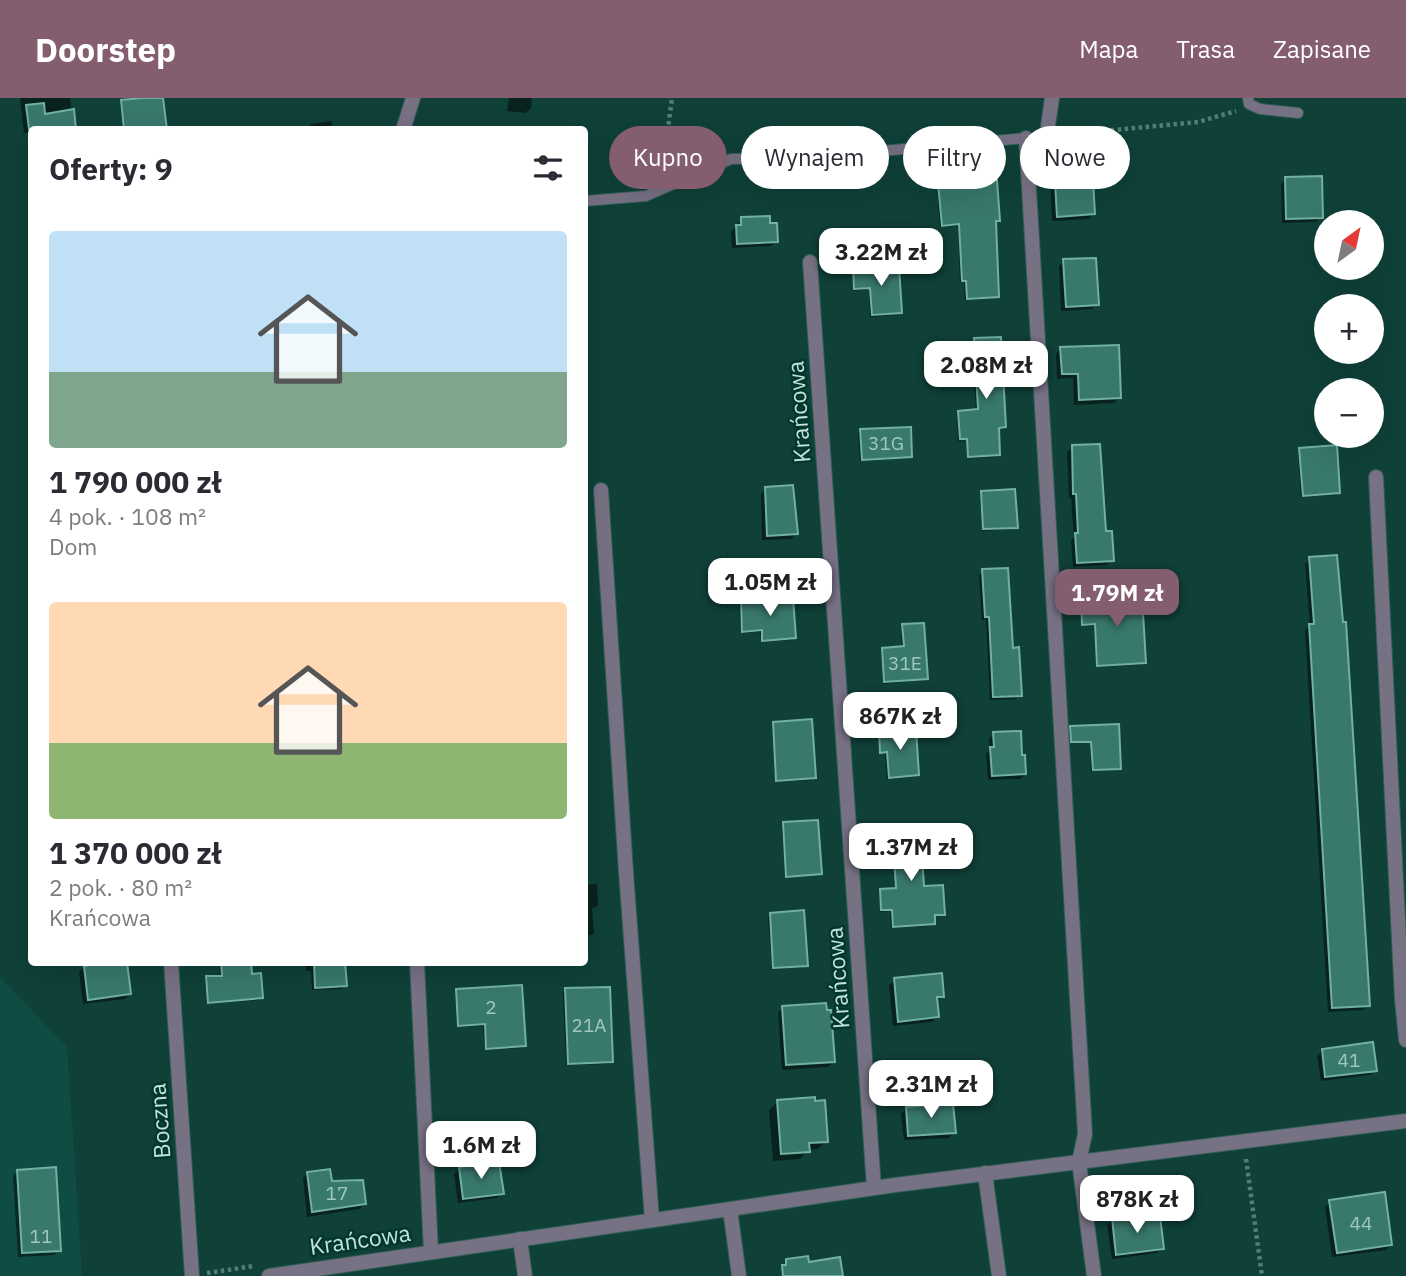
<!DOCTYPE html>
<html lang="pl">
<meta charset="utf-8">
<style>
:root{--surface:#fff;--page:#f7f7f7;--text:#2b2b33;--muted:#7c7c81;--accent:#845d6e}
body{margin:0;font-family:"IBM Plex Sans",sans-serif;background:var(--page);color:var(--text);height:100vh;display:flex;flex-direction:column;font-size:26px;white-space:nowrap}
*{box-sizing:border-box;margin:0}
p{font-size:23px;color:var(--muted)}
.icon{flex:none;width:38px;height:38px;fill:none;stroke:currentColor;stroke-width:2;stroke-linecap:round;stroke-linejoin:round}
.map{position:relative;flex:1;overflow:hidden}
.panel{position:absolute;left:28px;top:28px;width:560px;height:840px;display:flex;flex-direction:column;background:var(--surface);border-radius:7px;box-shadow:0 7px 28px #0002}
.panel>*{flex:none}
.guide{position:absolute;left:609px;top:28px;width:665px;height:63px;display:flex;gap:14px}
.needle{width:46px;rotate:33deg}
.fabs{position:absolute;left:1314px;top:112px;display:grid;gap:14px}
.fabs a{display:grid;place-items:center;width:70px;height:70px;border-radius:50%;background:var(--surface);box-shadow:0 7px 28px #0002;font-size:35px}
.price{position:absolute;translate:-50% -60px;padding:0 16px;border-radius:14px;background:#fff;color:#222;font-size:23px;line-height:46px;filter:drop-shadow(0 2px 4px #0008)}
.price::after{content:'';position:absolute;left:50%;top:42px;width:21px;height:16px;margin-left:-10px;background:inherit;clip-path:polygon(0 0,100% 0,50% 100%)}
.price.selected{background:var(--accent);color:#fff}
ul{padding:0;list-style:none}
li{display:grid;align-content:center;gap:14px;height:371px;padding:0 21px}
li span{display:grid;place-items:center;height:217px;border-radius:7px;color:#555}
li>.icon{margin-inline-start:auto}
span .icon{width:126px;height:126px;fill:#fffc;stroke-width:1}
li b{font-size:30px}
h2{display:flex;justify-content:space-between;align-items:center;height:84px;padding:0 21px;font-size:30px}
.chip{padding:0 24px;border-radius:32px;background:var(--surface);box-shadow:0 7px 28px #0002;font-size:24px;line-height:63px}
.chip.selected{background:var(--accent);color:#fff}
header{display:flex;align-items:center;gap:42px;box-sizing:border-box;height:98px;padding:0 35px;background:var(--accent);color:#fff}
header strong{font-size:33px}
nav{display:flex;gap:38px;margin-inline-start:auto;font-size:24px}
.map>svg:first-child{display:block}
.built{fill:#0f4d44}
.shadow{fill:#0007}
.building{fill:#39786d;stroke:#71b0a3;stroke-width:2}
.lines{fill:none;stroke-linecap:round;stroke-linejoin:round}
.lane-casing{stroke:#2f5e56;stroke-width:12}
.street-casing{stroke:#2f5e56;stroke-width:16}
.path{stroke:#537e76;stroke-width:4.5;stroke-dasharray:3.5 3.5;stroke-linecap:butt}
.lane{stroke:#777184;stroke-width:10}
.street{stroke:#777184;stroke-width:14}
.labels{text-anchor:middle;dominant-baseline:central;stroke-width:5;stroke-linejoin:round;paint-order:stroke}
.number-label{font-size:19px;fill:#a0c8bf}
.street-label{font-size:23px;fill:#c3e2da;stroke:#01372f}
</style>
<header>
<strong>Doorstep</strong>
<nav><a>Mapa</a><a>Trasa</a><a>Zapisane</a></nav>
</header>
<div class="map">
<svg width="1406" height="1178" viewBox="0 0 1406 1178">
<rect width="100%" height="100%" fill="#0f4139"/>
<!-- built -->
<path class="built" d="M 0,879 L 67,949 L 82,1178 L 0,1178 Z"/>
<!-- shadow -->
<path class="shadow" d="M 20,0 L 70,0 L 74,32 L 32,32 L 32,34 L 24,35 Z
M 162,0 L 165,32 L 123,32 L 120,6 L 122,4 Z
M 509,0 L 532,0 L 531,10 L 525,15 L 507,13 Z
M 332,23 L 332,32 L 308,32 L 311,26 Z
M 1055,68 L 1093,116 L 1088,121 L 1052,123 L 1050,73 Z
M 1286,81 L 1321,119 L 1316,124 L 1282,125 L 1281,86 Z
M 939,88 L 998,122 L 994,125 L 997,198 L 995,200 L 965,202 L 964,184 L 960,184 L 958,128 L 940,129 L 937,90 Z
M 742,121 L 776,143 L 771,148 L 732,150 L 731,134 Z
M 1064,163 L 1097,206 L 1092,211 L 1061,213 L 1059,168 Z
M 854,173 L 900,215 L 898,217 L 870,219 L 869,191 L 853,193 L 852,175 Z
M 975,242 L 1004,329 L 997,331 L 999,357 L 997,359 L 967,360 L 966,342 L 958,343 L 957,316 L 976,313 L 973,244 Z
M 1061,250 L 1119,300 L 1114,305 L 1074,307 L 1073,280 L 1057,281 L 1056,256 Z
M 861,333 L 911,358 L 909,360 L 860,363 L 858,335 Z
M 1073,349 L 1104,435 L 1112,462 L 1107,467 L 1073,469 L 1071,442 L 1074,439 L 1071,400 L 1069,400 L 1067,354 Z
M 1300,351 L 1338,395 L 1336,397 L 1301,399 L 1298,354 Z
M 766,391 L 796,436 L 791,441 L 762,442 L 761,396 Z
M 982,394 L 1016,429 L 1014,431 L 982,433 L 980,396 Z
M 1309,461 L 1368,907 L 1363,912 L 1328,914 L 1305,532 L 1310,527 L 1305,466 Z
M 983,473 L 1012,551 L 1020,597 L 1016,601 L 990,602 L 986,521 L 982,522 L 979,477 Z
M 1082,503 L 1144,565 L 1142,567 L 1096,569 L 1094,528 L 1081,528 L 1080,505 Z
M 741,505 L 794,540 L 792,542 L 761,544 L 760,534 L 741,535 L 739,507 Z
M 903,528 L 926,580 L 924,582 L 883,586 L 881,554 L 902,550 L 901,530 Z
M 774,625 L 814,680 L 812,682 L 775,684 L 772,627 Z
M 1118,628 L 1119,670 L 1117,672 L 1091,673 L 1090,645 L 1070,645 L 1069,632 L 1071,630 Z
M 880,635 L 918,677 L 916,679 L 887,681 L 885,655 L 879,656 L 878,637 Z
M 994,636 L 1020,659 L 1025,676 L 1020,681 L 988,682 L 986,656 L 990,652 L 989,641 Z
M 784,726 L 820,775 L 818,777 L 785,780 L 782,728 Z
M 893,731 L 922,790 L 944,816 L 933,819 L 931,828 L 891,830 L 890,813 L 880,814 L 879,795 L 895,792 L 891,733 Z
M 597,786 L 598,808 L 592,810 L 594,836 L 584,839 L 584,787 Z
M 770,816 L 806,867 L 804,869 L 772,871 L 768,819 Z
M 219,864 L 249,864 L 250,878 L 261,900 L 259,902 L 207,906 L 205,882 L 220,879 Z
M 306,864 L 360,864 L 357,868 L 344,869 L 345,887 L 342,891 L 312,892 L 311,873 L 306,873 Z
M 84,869 L 130,896 L 125,901 L 83,906 L 79,874 Z
M 895,882 L 942,898 L 937,903 L 937,919 L 932,924 L 893,928 L 889,887 Z
M 565,892 L 611,964 L 609,966 L 566,967 L 563,894 Z
M 457,893 L 524,948 L 522,950 L 485,952 L 483,928 L 457,929 L 455,895 Z
M 783,909 L 833,964 L 828,969 L 782,972 L 778,915 Z
M 1322,953 L 1375,972 L 1370,977 L 1321,983 L 1317,958 Z
M 777,1004 L 826,1043 L 818,1051 L 808,1052 L 800,1061 L 773,1063 L 769,1012 Z
M 906,1011 L 954,1034 L 949,1040 L 904,1042 L 901,1016 Z
M 459,1071 L 502,1095 L 497,1100 L 458,1105 L 454,1076 Z
M 18,1073 L 59,1152 L 54,1157 L 18,1159 L 13,1078 Z
M 308,1075 L 330,1085 L 364,1106 L 359,1111 L 307,1119 L 303,1080 Z
M 1330,1104 L 1391,1147 L 1386,1152 L 1332,1159 L 1325,1109 Z
M 1112,1122 L 1162,1150 L 1157,1155 L 1112,1161 L 1107,1127 Z"/>
<!-- building -->
<path class="building" d="M 142,0 L 163,0 L 167,32 L 124,32 L 121,2 Z
M 44,5 L 45,16 L 74,11 L 76,32 L 46,32 L 46,29 L 29,31 L 26,7 Z
M 1092,65 L 1095,116 L 1057,119 L 1054,66 Z
M 1322,78 L 1323,120 L 1286,121 L 1285,79 Z
M 997,82 L 1000,123 L 996,123 L 999,199 L 967,201 L 966,183 L 962,183 L 959,126 L 942,128 L 938,86 Z
M 770,118 L 770,125 L 777,125 L 778,144 L 737,146 L 736,127 L 741,127 L 741,119 Z
M 1096,160 L 1099,207 L 1066,209 L 1063,161 Z
M 899,168 L 902,215 L 872,217 L 870,190 L 854,191 L 853,171 Z
M 1001,239 L 1006,329 L 999,330 L 1000,357 L 968,359 L 967,341 L 960,341 L 958,313 L 978,311 L 974,240 Z
M 1119,247 L 1121,300 L 1079,302 L 1078,276 L 1062,276 L 1060,249 Z
M 911,329 L 912,359 L 862,362 L 860,331 Z
M 1100,346 L 1106,433 L 1112,433 L 1114,463 L 1077,465 L 1075,435 L 1078,435 L 1076,396 L 1073,396 L 1072,347 Z
M 1337,347 L 1340,395 L 1303,398 L 1299,350 Z
M 793,387 L 798,436 L 767,438 L 765,389 Z
M 1015,391 L 1018,430 L 983,431 L 981,393 Z
M 1337,457 L 1343,524 L 1346,524 L 1370,908 L 1332,910 L 1309,526 L 1314,526 L 1309,459 Z
M 1008,470 L 1013,550 L 1019,549 L 1022,598 L 993,599 L 989,519 L 985,519 L 982,471 Z
M 1142,498 L 1146,565 L 1097,568 L 1095,526 L 1082,527 L 1081,501 Z
M 793,500 L 796,540 L 762,543 L 762,532 L 742,534 L 741,504 Z
M 924,525 L 928,581 L 884,584 L 882,550 L 904,548 L 902,526 Z
M 812,621 L 816,680 L 776,683 L 773,624 Z
M 1119,626 L 1121,671 L 1093,672 L 1091,644 L 1071,644 L 1070,628 Z
M 916,631 L 919,677 L 889,680 L 887,654 L 880,655 L 879,633 Z
M 1021,633 L 1022,657 L 1025,657 L 1026,676 L 992,678 L 990,649 L 994,649 L 993,634 Z
M 818,722 L 822,776 L 786,779 L 783,724 Z
M 920,727 L 924,788 L 943,787 L 945,817 L 935,817 L 935,826 L 893,829 L 892,812 L 881,812 L 880,791 L 896,790 L 892,729 Z
M 804,812 L 808,868 L 773,870 L 770,815 Z
M 110,864 L 127,864 L 131,896 L 88,902 L 84,868 Z
M 221,864 L 251,864 L 252,876 L 261,875 L 263,900 L 208,905 L 206,878 L 222,878 Z
M 314,864 L 345,864 L 347,888 L 315,890 Z
M 942,875 L 944,899 L 937,899 L 939,919 L 898,924 L 894,880 Z
M 522,887 L 526,948 L 486,951 L 485,926 L 458,928 L 456,891 Z
M 610,889 L 613,964 L 568,966 L 565,890 Z
M 826,905 L 827,912 L 831,912 L 835,964 L 786,967 L 782,908 Z
M 1373,944 L 1377,973 L 1325,979 L 1322,951 Z
M 815,999 L 815,1003 L 825,1002 L 828,1044 L 809,1045 L 810,1054 L 781,1056 L 777,1002 Z
M 953,1005 L 956,1035 L 908,1038 L 906,1009 Z
M 499,1064 L 504,1096 L 463,1101 L 459,1069 Z
M 56,1069 L 61,1153 L 22,1155 L 17,1072 Z
M 330,1071 L 332,1083 L 363,1082 L 366,1106 L 312,1114 L 307,1074 Z
M 1385,1094 L 1392,1147 L 1337,1155 L 1329,1102 Z
M 1131,1117 L 1132,1121 L 1160,1118 L 1164,1151 L 1116,1157 L 1112,1120 Z
M 808,1158 L 809,1164 L 840,1159 L 843,1178 L 783,1178 L 782,1167 L 786,1167 L 786,1161 Z"/>
<g class="lines">
<defs>
<path id="lane" d="M 1248,0 L 1249,6 L 1260,11 L 1298,15
M 584,103 L 646,98 L 731,61 L 804,60 L 1026,40"/>
<path id="street" d="M 1048,28 L 1052,0
M 403,32 L 413,0
M 1026,40 L 1085,1036 L 1079,1064 L 1094,1178
M 810,164 L 874,1090
M 1376,379 L 1402,902 L 1406,942
M 601,392 L 626,774 L 652,1122
M 171,864 L 192,1178
M 417,864 L 431,1154
M 985,1075 L 999,1178
M 730,1111 L 739,1178
M 520,1141 L 525,1178
M 269,1178 L 895,1087 L 1406,1023"/>
</defs>
<!-- lane casing -->
<use href="#lane" class="lane-casing"/>
<!-- street casing -->
<use href="#street" class="street-casing"/>
<!-- path -->
<path class="path" d="M 1062,37 L 1198,24 L 1236,13
M 662,75 L 672,0
M 1246,1061 L 1262,1178
M 207,1175 L 254,1168"/>
<!-- lane -->
<use href="#lane" class="lane"/>
<!-- street -->
<use href="#street" class="street"/>
</g>
<g class="labels">
<!-- number labels -->
<g class="number-label">
<text x="886" y="345">31G</text>
<text x="905" y="565">31E</text>
<text x="491" y="909">2</text>
<text x="589" y="927">21A</text>
<text x="1349" y="962">41</text>
<text x="337" y="1095">17</text>
<text x="1361" y="1125">44</text>
<text x="41" y="1138">11</text>
</g>
<!-- street labels -->
<g class="street-label">
<text transform="translate(798 314) rotate(-94)">Krańcowa</text>
<text transform="translate(837 880) rotate(-94)">Krańcowa</text>
<text transform="translate(159 1023) rotate(-94)">Boczna</text>
<text transform="translate(360 1141) rotate(-8)">Krańcowa</text>
</g>
</g>
</svg>
<div class="fabs">
<a><svg class="needle" viewBox="-14 -14 28 28"><path d="M0-13l5 13h-10z" fill="#e53935"/><path d="M0 13l5-13h-10z" fill="#7c7c81"/></svg></a>
<a>+</a>
<a>−</a>
</div>
<b class="price" style="left:881px;top:190px">3.22M zł</b>
<b class="price" style="left:986px;top:303px">2.08M zł</b>
<b class="price" style="left:770px;top:520px">1.05M zł</b>
<b class="price selected" style="left:1117px;top:531px">1.79M zł</b>
<b class="price" style="left:900px;top:654px">867K zł</b>
<b class="price" style="left:911px;top:785px">1.37M zł</b>
<b class="price" style="left:931px;top:1022px">2.31M zł</b>
<b class="price" style="left:481px;top:1083px">1.6M zł</b>
<b class="price" style="left:1137px;top:1137px">878K zł</b>
<div class="guide">
<a class="chip selected">Kupno</a>
<a class="chip">Wynajem</a>
<a class="chip">Filtry</a>
<a class="chip">Nowe</a>
</div>
<section class="panel">
<h2>Oferty: 9<svg class="icon" aria-label="filters" viewBox="0 0 24 24"><path d="M4 7h16M4 17h16"/><circle cx="9" cy="7" r="2"/><circle cx="15" cy="17" r="2"/></svg></h2>
<ul>
<li><span style="background:linear-gradient(#bfe0f5 65%,#7fa58c 0)"><svg class="icon" aria-label="home" viewBox="0 0 24 24"><path d="M3 11l9-7 9 7M6 9v11h12V9"/></svg></span><div><b>1 790 000 zł</b><p>4 pok. · 108 m²</p><p>Dom</p></div></li>
<li><span style="background:linear-gradient(#ffd9b3 65%,#8fb573 0)"><svg class="icon" aria-label="home" viewBox="0 0 24 24"><path d="M3 11l9-7 9 7M6 9v11h12V9"/></svg></span><div><b>1 370 000 zł</b><p>2 pok. · 80 m²</p><p>Krańcowa</p></div></li>
</ul>
</section>
</div>
